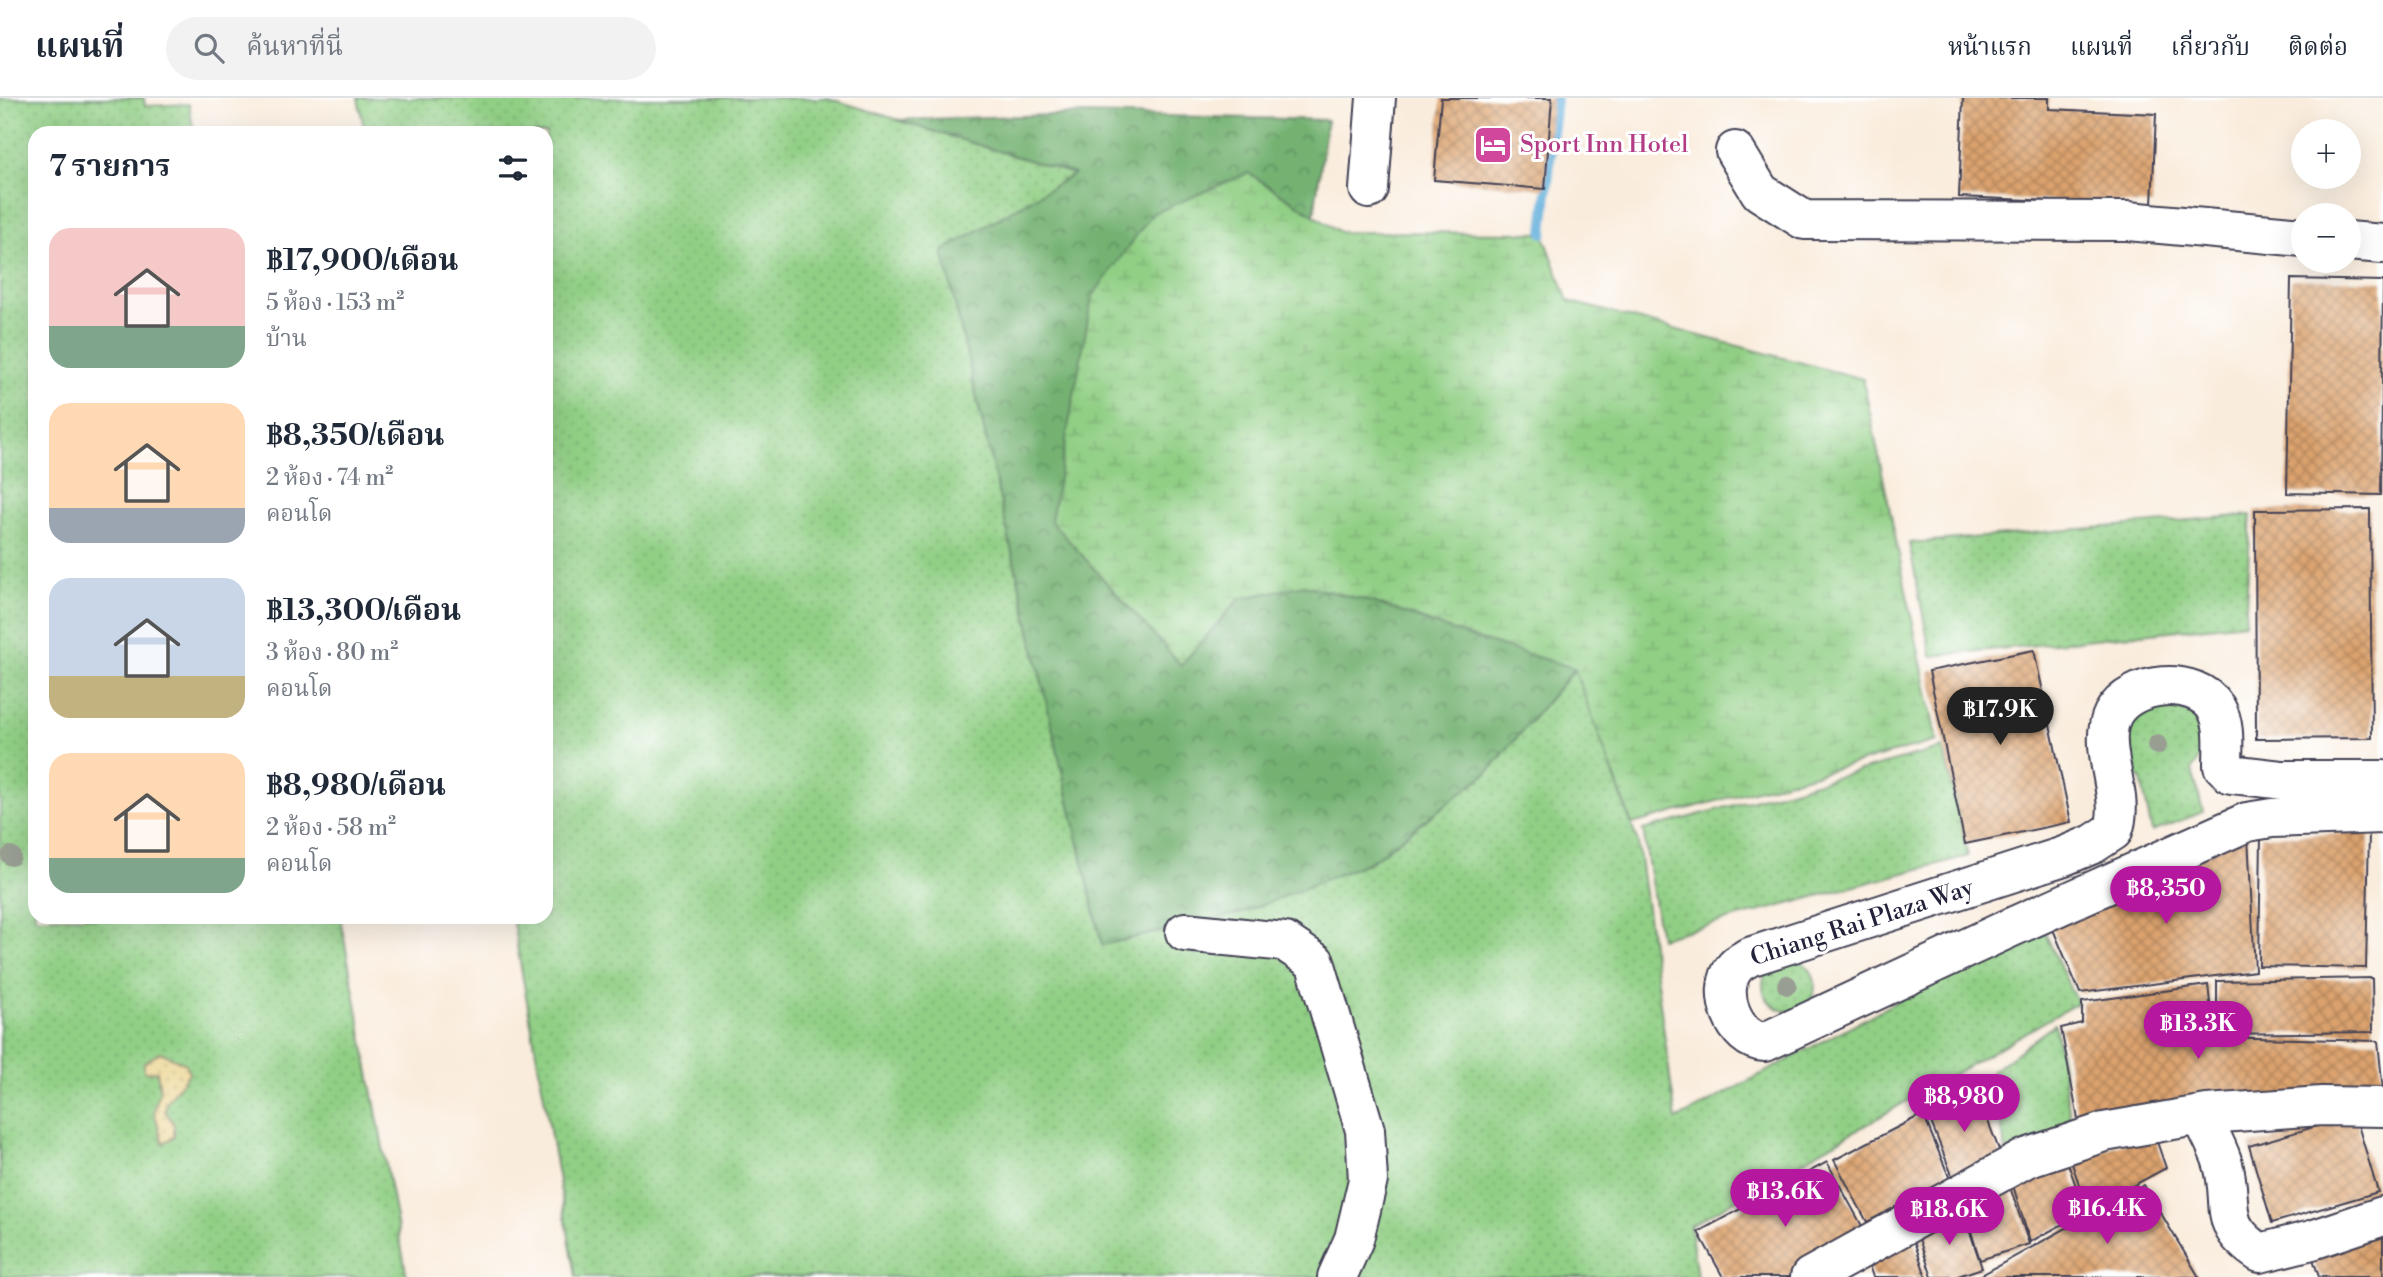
<!DOCTYPE html>
<html lang="th">
<meta charset="utf-8">
<style>
:root{--surface:#fff;--page:#f2f2f3;--text:#1f2937;--muted:#747a83;--line:#e0e1e3;--accent:#b5179e}
body{margin:0;font-family:"Libre Bodoni","Noto Serif Thai",serif;background:var(--page);color:var(--text);height:100vh;display:flex;flex-direction:column;font-size:26px;white-space:nowrap}
*{box-sizing:border-box;margin:0}
p{font-size:23px;color:var(--muted)}
.icon{flex:none;width:38px;height:38px;fill:none;stroke:currentColor;stroke-width:2;stroke-linecap:round;stroke-linejoin:round}
.map{position:relative;flex:1;overflow:hidden}
.side{position:absolute;left:28px;top:28px;width:525px;height:798px;display:flex;flex-direction:column;background:var(--surface);border-radius:21px;box-shadow:0 7px 28px #0002}
.side>*{flex:none}
.fabs{position:absolute;left:2291px;top:21px;display:grid;gap:14px}
.fabs a{display:grid;place-items:center;width:70px;height:70px;border-radius:50%;background:var(--surface);box-shadow:0 7px 28px #0002;font-size:35px}
.price{position:absolute;translate:-50% -60px;padding:0 16px;border-radius:24px;background:var(--accent);color:#fff;font-size:23px;line-height:46px;filter:drop-shadow(0 2px 4px #0008)}
.price::after{content:'';position:absolute;left:50%;top:42px;width:21px;height:16px;margin-left:-10px;background:inherit;clip-path:polygon(0 0,100% 0,50% 100%)}
.price.selected{background:#222;color:#fff}
ul{padding:0;list-style:none}
li{display:flex;align-items:center;gap:21px;height:175px;padding:0 21px}
li span{display:grid;place-items:center;flex:none;width:196px;height:140px;border-radius:21px;color:#555}
li>.icon{margin-inline-start:auto}
span .icon{width:84px;height:84px;fill:#fffc;stroke-width:1}
li b{font-size:30px}
h2{display:flex;justify-content:space-between;align-items:center;height:84px;padding:0 21px;font-size:30px}
header{display:flex;align-items:center;gap:42px;box-sizing:border-box;height:98px;padding:0 35px;background:var(--surface);border-bottom:2px solid var(--line)}
header strong{font-size:33px}
nav{display:flex;gap:38px;margin-inline-start:auto;font-size:24px}
.search{width:490px;height:63px;background:var(--page);display:flex;align-items:center;gap:18px;box-sizing:border-box;padding:0 24px;border-radius:38px;color:var(--muted);font-size:26px}
.map>svg:first-child{display:block}
.grass{fill:url(#grass-dots);stroke:#5a7860;stroke-width:2}
.forest{fill:url(#forest-crowns);stroke:#4b6a56;stroke-width:2}
.wetland{fill:url(#wetland-marsh);stroke:#5a7860;stroke-width:2}
.sand{fill:url(#sand-dots);stroke:#887e6c;stroke-width:2}
.lines{fill:none;stroke-linecap:round;stroke-linejoin:round}
.stream{stroke:#62afdb;stroke-width:10}
.building{fill:url(#building-cross-hatch)}
.minor-casing{stroke:#424053;stroke-width:42}
.minor{stroke:#fff;stroke-width:38}
.tree{fill:#989e92}
.labels{text-anchor:middle;dominant-baseline:central;stroke-width:6;stroke-linejoin:round;paint-order:stroke}
.hotel-label{font-size:24px;fill:#b23c85;stroke:#fff;text-anchor:start}
.street-label{font-size:24px;fill:#22223b;stroke:#fff}
</style>
<header>
<strong>แผนที่</strong>
<div class="search"><svg class="icon" aria-label="search" viewBox="0 0 24 24"><circle cx="10" cy="10" r="6"/><path d="M15 15l6 6"/></svg>ค้นหาที่นี่</div>
<nav><a>หน้าแรก</a><a>แผนที่</a><a>เกี่ยวกับ</a><a>ติดต่อ</a></nav>
</header>
<div class="map">
<svg width="2383" height="1179" viewBox="0 0 2383 1179">
<defs>
<pattern id="grass-dots" width="8" height="8" patternUnits="userSpaceOnUse" patternTransform="scale(1.75)"><rect width="8" height="8" fill="#91cf85"/><path d="M2 2h.1M6 6h.1" fill="none" stroke="#7db174" stroke-width="1.8" stroke-linecap="round"/></pattern>
<pattern id="forest-crowns" width="20" height="18" patternUnits="userSpaceOnUse" patternTransform="scale(1.75)"><rect width="20" height="18" fill="#74b272"/><path d="M2 6a3 3 0 1 1 6 0M12 15a3 3 0 1 1 6 0" fill="none" stroke="#5f905f"/></pattern>
<pattern id="wetland-marsh" width="20" height="14" patternUnits="userSpaceOnUse" patternTransform="scale(1.75)"><rect width="20" height="14" fill="#91cf85"/><path d="M1 5h8M5 5V1M11 12h8M15 12V8" fill="none" stroke="#7db174"/></pattern>
<pattern id="sand-dots" width="8" height="8" patternUnits="userSpaceOnUse" patternTransform="scale(1.75)"><rect width="8" height="8" fill="#eeda9e"/><path d="M2 2h.1M6 6h.1" fill="none" stroke="#ccbb89" stroke-width="1.8" stroke-linecap="round"/></pattern>
<pattern id="building-cross-hatch" width="8" height="8" patternUnits="userSpaceOnUse" patternTransform="scale(1.75)"><rect width="8" height="8" fill="#dba26d"/><path d="M0 0l8 8M0 8l8-8" fill="none" stroke="#b1845b"/></pattern>
</defs>
<rect width="100%" height="100%" fill="#fff"/>
<filter id="ink" filterUnits="userSpaceOnUse"><feTurbulence type="fractalNoise" baseFrequency=".0143" numOctaves="2"/><feDisplacementMap in="SourceGraphic" scale="14" xChannelSelector="R" yChannelSelector="G"/><feConvolveMatrix kernelMatrix="1 2 1 2 8 2 1 2 1" color-interpolation-filters="sRGB"/></filter>
<filter id="wash" filterUnits="userSpaceOnUse"><feTurbulence type="fractalNoise" baseFrequency=".00686" numOctaves="4" result="noise"/><feDisplacementMap in="SourceGraphic" scale="28" xChannelSelector="R" yChannelSelector="G"/><feGaussianBlur stdDeviation="1.57" result="paint"/><feColorMatrix in="noise" values="0 0 0 0 0 0 0 0 0 0 0 0 0 0 0 0 0 1.4 0 .05"/><feComposite in="paint" operator="in"/></filter>
<g filter="url(#wash)">
<rect width="100%" height="100%" fill="#f9ecdc"/>
<!-- grass -->
<path class="grass" d="M 0,0 L 144,0 L 145,8 L 189,6 L 194,35 L 35,35 L 35,819 L 340,819 L 407,1179 L 0,1179 Z
M 358,0 L 828,0 L 1075,76 L 1057,641 L 1103,847 L 1487,675 L 1575,570 L 1638,745 L 1676,1022 L 2041,826 L 2077,905 L 1690,1128 L 1697,1179 L 576,1179 L 512,819 L 546,819 L 546,35 L 365,35 Z
M 2251,417 L 2245,525 L 1931,558 L 1909,445 Z
M 2161,608 C 2168,609 2178,609 2184,612 C 2206,624 2207,654 2192,671 L 2203,714 L 2152,734 L 2141,681 L 2124,665 L 2119,633 L 2132,616 Z
M 1943,650 L 1968,758 L 1660,840 L 1643,732 Z
M1763 887a26 26 0 1 1 52 0a26 26 0 1 1-52 0Z
M 2055,926 L 2073,1036 L 2006,1053 L 1991,974 Z"/>
<!-- forest -->
<path class="forest" d="M 1086,16 L 1327,22 L 1314,117 L 1248,75 L 1181,567 L 1239,501 L 1303,487 L 1373,504 L 1471,539 L 1575,570 L 1487,675 L 1372,763 L 1242,815 L 1102,847 L 943,153 L 1074,76 L 896,22 Z"/>
<!-- wetland -->
<path class="wetland" d="M 1248,75 L 1340,134 L 1543,135 L 1568,203 L 1863,281 L 1937,643 L 1632,726 L 1574,570 L 1471,539 L 1373,504 L 1304,487 L 1239,501 L 1181,567 L 1051,423 L 1092,199 L 1152,116 Z"/>
<!-- sand -->
<path class="sand" d="M 160,954 L 186,966 L 189,975 L 167,1003 L 165,1013 L 174,1026 L 174,1039 L 163,1045 L 154,1013 L 160,992 L 157,973 L 144,974 L 144,965 Z"/>
<g class="lines">
<!-- stream -->
<path class="stream" d="M 1543,135 L 1556,0"/>
</g>
<g id="blocks">
<!-- building -->
<path class="building" d="M 1441,0 L 1552,0 L 1545,91 L 1434,82 Z
M 1963,0 L 2049,0 L 2049,11 L 2156,16 L 2152,107 L 1959,99 Z
M 2291,181 L 2383,183 L 2381,397 L 2287,395 Z
M 2370,411 L 2372,640 L 2256,641 L 2255,412 Z
M 2034,552 L 2071,724 L 1965,746 L 1929,573 Z
M 2369,734 L 2366,870 L 2259,868 L 2261,738 Z
M 2248,738 L 2255,873 L 2080,895 L 2049,822 Z
M 2372,880 L 2373,934 L 2217,936 L 2217,883 Z
M 2208,887 L 2214,939 L 2378,943 L 2383,993 L 2079,1027 L 2061,930 L 2082,925 L 2082,904 Z
M 1975,990 L 2003,1062 L 1954,1082 L 1925,1009 Z
M 1923,1016 L 1950,1081 L 1867,1124 L 1834,1062 Z
M 2355,1017 L 2378,1094 L 2272,1125 L 2249,1048 Z
M 2154,1035 L 2166,1070 L 2088,1112 L 2071,1063 Z
M 2065,1057 L 2085,1114 L 2030,1144 L 2009,1074 Z
M 1827,1064 L 1867,1137 L 1790,1179 L 1723,1179 L 1698,1134 Z
M 2144,1087 L 2199,1179 L 1978,1179 Z
M 2010,1089 L 2029,1146 L 1980,1162 L 1962,1105 Z
M 1963,1113 L 1982,1170 L 1955,1179 L 1932,1179 L 1915,1129 Z
M 2383,1134 L 2383,1179 L 2319,1179 L 2312,1158 Z
M 1914,1143 L 1926,1179 L 1873,1179 L 1866,1159 Z"/>
</g>
</g>
<g filter="url(#ink)">
<use href="#blocks" fill-opacity="0" stroke="#424053" stroke-width="2"/>
<g class="lines">
<defs>
<path id="minor" d="M 1735,53 L 1760,94 L 1804,122 L 2128,123 L 2303,139
M 1369,91 L 1376,0
M 2348,143 L 2383,146
M 2383,682 L 2283,682 L 2231,676 L 2223,668 C 2223,649 2226,627 2216,610 C 2195,577 2131,583 2113,616 C 2096,649 2127,698 2113,733 L 2093,746 L 2064,758 L 1749,859 C 1744,862 1738,865 1735,869 C 1715,893 1734,943 1765,944 L 2012,829 L 2247,724 L 2272,720 L 2383,716
M 1185,834 L 1285,844 L 1315,864 L 1365,1032 L 1368,1082 L 1354,1141 L 1337,1179
M 2201,1017 C 2208,1032 2217,1048 2222,1063 C 2236,1107 2214,1125 2260,1155 L 2312,1142 L 2383,1118
M 1810,1179 L 2026,1060 L 2104,1034 L 2207,1016 L 2322,1008 L 2383,1009"/>
</defs>
<!-- minor casing -->
<use href="#minor" class="minor-casing"/>
<!-- minor -->
<use href="#minor" class="minor"/>
</g>
<!-- trees -->
<g class="tree">
<circle cx="2157" cy="647" r="10"/>
<circle cx="11" cy="758" r="10"/>
<circle cx="1787" cy="887" r="10"/>
</g>
</g>
<!-- icons -->
<defs>
<symbol id="hotel-square" viewBox="-11 -11 22 22"><rect x="-9" y="-9" width="18" height="18" rx="4" fill="#d1479c" stroke="#fff"/><path d="M-6-4.5h1.5V1H6V5H4.5V3h-9V5H-6ZM-4 0a1.8 1.8 0 1 1 3.6 0ZM.5 0V-2.5h3Q6-2.5 6 0Z" fill="#fff"/></symbol>
</defs>
<g fill-rule="evenodd">
<use href="#hotel-square" x="1471" y="25" width="44" height="44"/>
</g>
<g class="labels">
<!-- hotel labels -->
<g class="hotel-label">
<text x="1520" y="47">Sport Inn Hotel</text>
</g>
<!-- street labels -->
<g class="street-label">
<text transform="translate(1862 825) rotate(-18)">Chiang Rai Plaza Way</text>
</g>
</g>
</svg>
<div class="fabs">
<a>+</a>
<a>−</a>
</div>
<b class="price selected" style="left:2000px;top:649px">฿17.9K</b>
<b class="price" style="left:2166px;top:828px">฿8,350</b>
<b class="price" style="left:2198px;top:963px">฿13.3K</b>
<b class="price" style="left:1964px;top:1036px">฿8,980</b>
<b class="price" style="left:1785px;top:1131px">฿13.6K</b>
<b class="price" style="left:2107px;top:1148px">฿16.4K</b>
<b class="price" style="left:1949px;top:1149px">฿18.6K</b>
<section class="side">
<h2>7 รายการ<svg class="icon" aria-label="filters" viewBox="0 0 24 24"><path d="M4 7h16M4 17h16"/><circle cx="9" cy="7" r="2"/><circle cx="15" cy="17" r="2"/></svg></h2>
<ul>
<li><span style="background:linear-gradient(#f6c9c9 70%,#7fa58c 0)"><svg class="icon" aria-label="home" viewBox="0 0 24 24"><path d="M3 11l9-7 9 7M6 9v11h12V9"/></svg></span><div><b>฿17,900/เดือน</b><p>5 ห้อง · 153 m²</p><p>บ้าน</p></div></li>
<li><span style="background:linear-gradient(#ffd9b3 75%,#9aa5b1 0)"><svg class="icon" aria-label="home" viewBox="0 0 24 24"><path d="M3 11l9-7 9 7M6 9v11h12V9"/></svg></span><div><b>฿8,350/เดือน</b><p>2 ห้อง · 74 m²</p><p>คอนโด</p></div></li>
<li><span style="background:linear-gradient(#c9d6e8 70%,#c2b280 0)"><svg class="icon" aria-label="home" viewBox="0 0 24 24"><path d="M3 11l9-7 9 7M6 9v11h12V9"/></svg></span><div><b>฿13,300/เดือน</b><p>3 ห้อง · 80 m²</p><p>คอนโด</p></div></li>
<li><span style="background:linear-gradient(#ffd9b3 75%,#7fa58c 0)"><svg class="icon" aria-label="home" viewBox="0 0 24 24"><path d="M3 11l9-7 9 7M6 9v11h12V9"/></svg></span><div><b>฿8,980/เดือน</b><p>2 ห้อง · 58 m²</p><p>คอนโด</p></div></li>
</ul>
</section>
</div>
